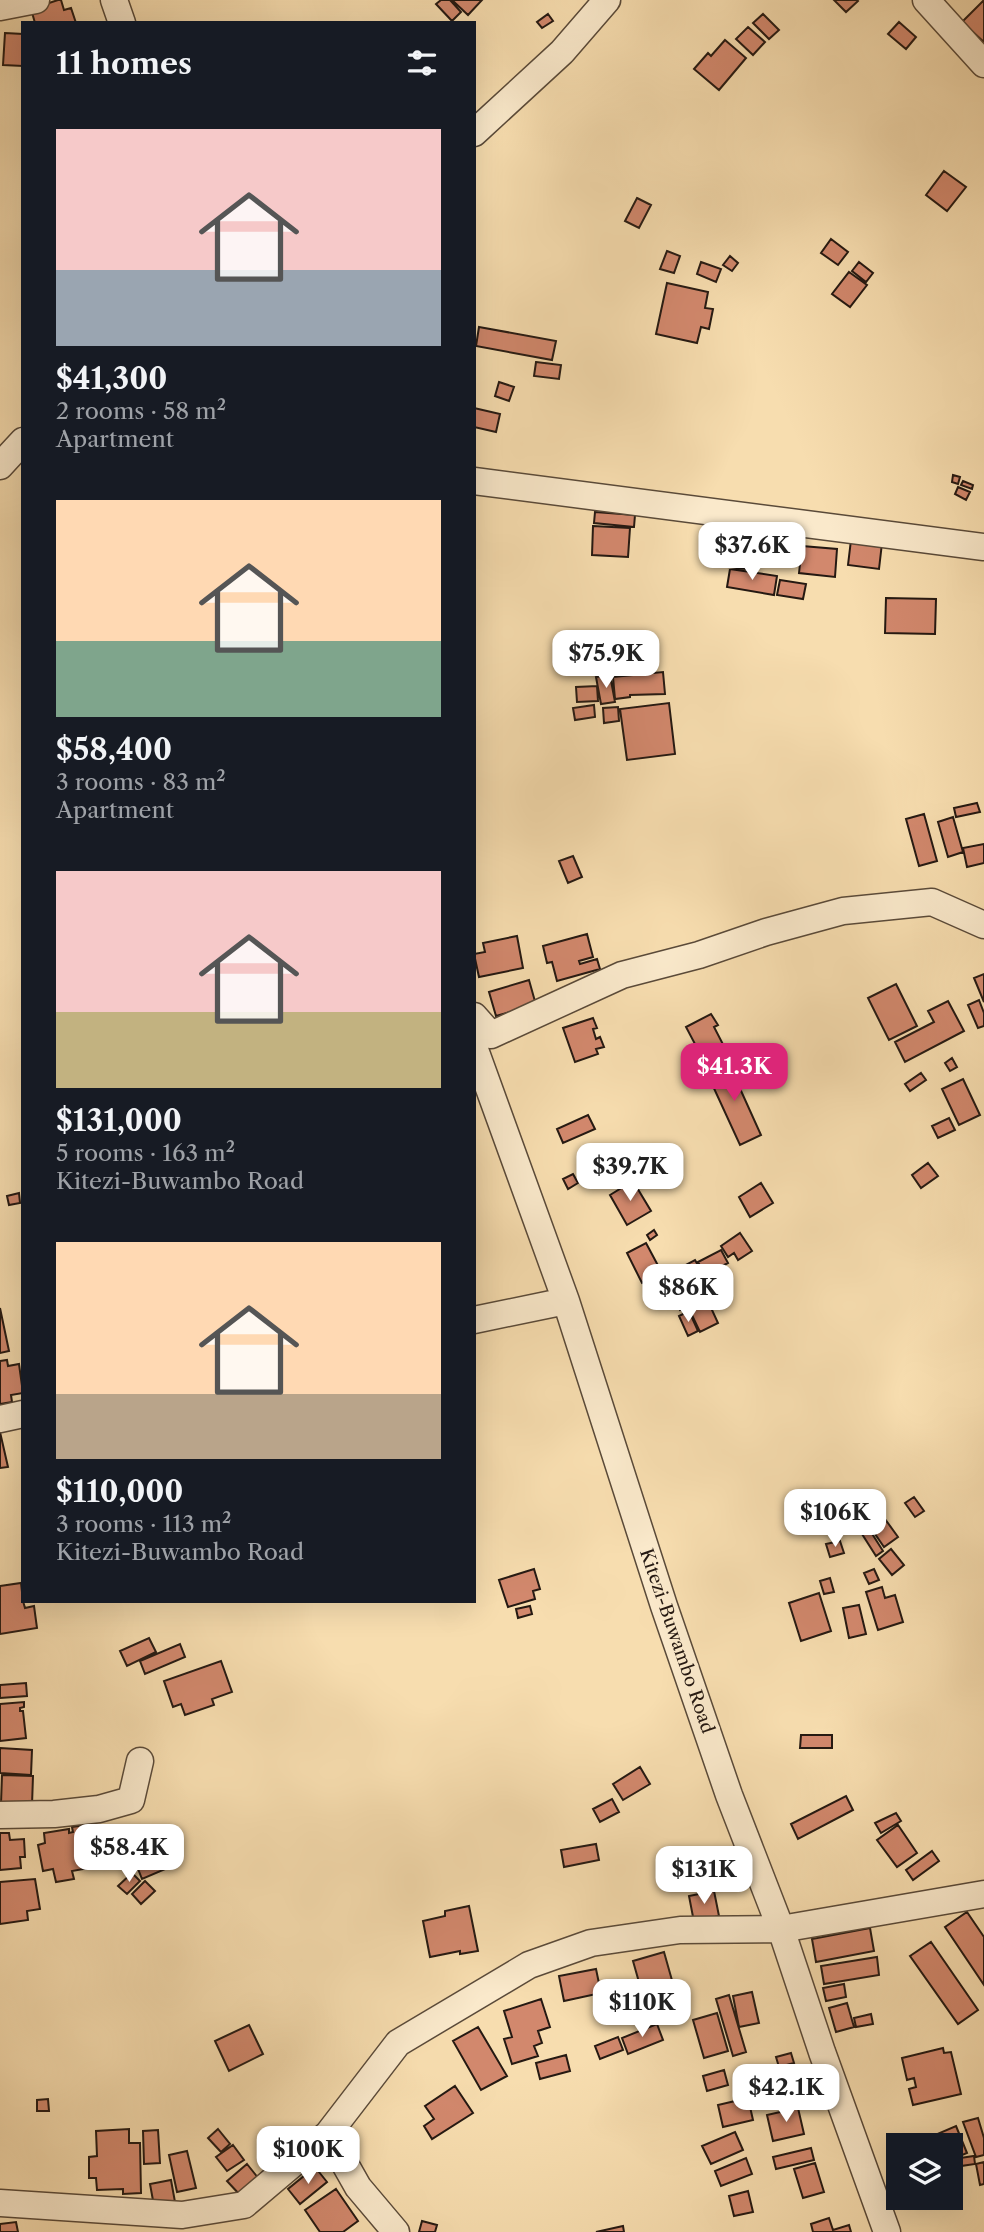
<!DOCTYPE html>
<meta charset="utf-8">
<style>
:root{--surface:#171b24;--page:#242831;--text:#f1f3f6;--muted:#9ea1a6;--accent:#db2777}
body{margin:0;font-family:"Libre Caslon Text",serif;background:var(--page);color:var(--text);height:100vh;display:flex;flex-direction:column;font-size:26px;white-space:nowrap}
*{box-sizing:border-box;margin:0}
p{font-size:23px;color:var(--muted)}
.icon{flex:none;width:38px;height:38px;fill:none;stroke:currentColor;stroke-width:2;stroke-linecap:round;stroke-linejoin:round}
.map{position:relative;flex:1;overflow:hidden}
.sheet{position:absolute;left:21px;top:21px;width:455px;height:1582px;display:flex;flex-direction:column;background:var(--surface);border-radius:0px;box-shadow:0 7px 28px #0002}
.sheet>*{flex:none}
.controls{position:absolute;left:886px;top:2133px;display:grid;gap:14px}
.controls a{display:grid;place-items:center;width:77px;height:77px;border-radius:0px;background:var(--surface);box-shadow:0 7px 28px #0002;font-size:35px}
.price{position:absolute;translate:-50% -60px;padding:0 16px;border-radius:14px;background:#fff;color:#222;font-size:23px;line-height:46px;filter:drop-shadow(0 2px 4px #0008)}
.price::after{content:'';position:absolute;left:50%;top:42px;width:21px;height:16px;margin-left:-10px;background:inherit;clip-path:polygon(0 0,100% 0,50% 100%)}
.price.current{background:var(--accent);color:#fff}
ul{padding:0;list-style:none}
li{display:grid;align-content:center;gap:14px;height:371px;padding:0 35px}
li span{display:grid;place-items:center;height:217px;border-radius:0px;color:#555}
li>.icon{margin-inline-start:auto}
span .icon{width:126px;height:126px;fill:#fffc;stroke-width:1}
li b{font-size:30px}
h2{display:flex;justify-content:space-between;align-items:center;height:84px;padding:0 35px;font-size:30px}
.map>svg:first-child{display:block}
.building{fill:#d2886d;stroke:#251912;stroke-width:2}
.lines{fill:none;stroke-linecap:round;stroke-linejoin:round}
.minor-casing{stroke:#5a4a39;stroke-width:29}
.minor{stroke:#fae9cb;stroke-width:26}
.labels{text-anchor:middle;dominant-baseline:central;stroke-width:7;stroke-linejoin:round;paint-order:stroke}
.street-label{font-size:18px;fill:#251912;stroke:#fae9cb}
</style>
<div class="map">
<svg width="984" height="2232" viewBox="0 0 984 2232">
<rect width="100%" height="100%" fill="#f7ddaf"/>
<filter id="stains"><feTurbulence type="fractalNoise" baseFrequency=".00286" numOctaves="4"/><feColorMatrix values="0 0 0 0 .2 0 0 0 0 .09 0 0 0 0 .02 0 0 0 .5 -.17"/></filter>
<radialGradient id="worn" r=".72"><stop offset=".6" stop-color="#630" stop-opacity="0"/><stop offset="1" stop-color="#630" stop-opacity=".3"/></radialGradient>
<!-- building -->
<path class="building" d="M 58,0 L 61,0 L 64,10 L 71,8 L 76,23 L 35,23 L 31,9 Z
M 441,0 L 450,0 L 461,12 L 452,21 L 436,4 Z
M 452,0 L 482,0 L 468,15 Z
M 834,0 L 857,0 L 858,1 L 846,12 Z
M 984,0 L 984,42 L 962,22 Z
M 548,14 L 553,21 L 542,28 L 537,22 Z
M 763,14 L 779,30 L 769,39 L 753,23 Z
M 899,22 L 916,37 L 906,49 L 888,34 Z
M 748,27 L 765,42 L 753,55 L 736,39 Z
M 5,33 L 23,34 L 23,66 L 3,65 Z
M 725,40 L 746,58 L 719,90 L 694,69 L 708,53 L 711,56 Z
M 944,171 L 966,187 L 947,211 L 926,195 Z
M 637,198 L 651,205 L 639,228 L 625,221 Z
M 831,239 L 848,252 L 838,265 L 821,253 Z
M 667,251 L 680,256 L 674,273 L 660,269 Z
M 730,256 L 738,263 L 732,271 L 723,265 Z
M 701,262 L 721,269 L 716,282 L 697,274 Z
M 859,262 L 873,273 L 866,282 L 852,271 Z
M 849,272 L 867,285 L 850,307 L 832,294 Z
M 667,283 L 708,292 L 705,308 L 713,309 L 709,329 L 701,327 L 697,343 L 656,334 Z
M 479,327 L 556,341 L 552,360 L 476,346 Z
M 536,362 L 561,365 L 559,379 L 534,376 Z
M 499,382 L 514,387 L 509,401 L 495,396 Z
M 474,408 L 500,414 L 496,432 L 474,427 Z
M 953,475 L 960,477 L 958,484 L 952,482 Z
M 963,481 L 973,485 L 972,489 L 961,485 Z
M 958,487 L 970,492 L 966,500 L 955,494 Z
M 595,512 L 635,515 L 634,527 L 594,523 Z
M 725,523 L 750,526 L 745,569 L 719,566 Z
M 593,526 L 630,528 L 628,557 L 592,555 Z
M 851,540 L 882,543 L 879,569 L 848,565 Z
M 802,546 L 837,549 L 835,577 L 799,573 Z
M 730,569 L 777,576 L 774,595 L 727,587 Z
M 780,580 L 806,584 L 803,599 L 777,595 Z
M 886,598 L 936,599 L 935,634 L 885,633 Z
M 663,672 L 665,694 L 630,695 L 630,697 L 615,699 L 613,677 Z
M 610,675 L 615,702 L 601,704 L 596,677 Z
M 597,686 L 598,701 L 577,702 L 576,687 Z
M 669,703 L 675,754 L 627,760 L 620,709 Z
M 594,705 L 595,717 L 575,720 L 573,708 Z
M 618,707 L 619,721 L 604,723 L 603,708 Z
M 977,803 L 980,812 L 956,817 L 954,808 Z
M 924,814 L 937,861 L 919,866 L 906,819 Z
M 953,817 L 963,852 L 948,857 L 938,822 Z
M 984,844 L 984,863 L 967,867 L 963,848 Z
M 573,856 L 582,877 L 568,883 L 559,861 Z
M 587,934 L 593,957 L 579,961 L 580,964 L 597,959 L 600,969 L 557,981 L 552,962 L 547,963 L 543,946 Z
M 517,936 L 523,968 L 479,977 L 474,954 L 485,952 L 483,943 Z
M 984,974 L 984,1002 L 974,978 Z
M 529,980 L 536,1005 L 496,1016 L 489,992 Z
M 896,984 L 917,1026 L 889,1040 L 868,998 Z
M 979,1000 L 984,1013 L 984,1026 L 978,1028 L 968,1005 Z
M 948,1001 L 964,1031 L 905,1062 L 895,1042 L 934,1022 L 928,1011 Z
M 711,1014 L 718,1025 L 714,1027 L 728,1054 L 706,1065 L 686,1027 Z
M 593,1018 L 597,1028 L 593,1029 L 596,1039 L 600,1037 L 604,1047 L 596,1049 L 598,1054 L 575,1062 L 563,1028 Z
M 952,1058 L 957,1067 L 950,1071 L 945,1063 Z
M 728,1062 L 761,1135 L 740,1145 L 706,1071 Z
M 921,1073 L 926,1080 L 910,1091 L 905,1084 Z
M 963,1079 L 980,1115 L 959,1125 L 942,1089 Z
M 588,1115 L 595,1129 L 563,1143 L 557,1129 Z
M 949,1118 L 955,1130 L 938,1138 L 932,1126 Z
M 601,1150 L 613,1172 L 596,1181 L 584,1160 Z
M 928,1163 L 938,1176 L 921,1188 L 912,1175 Z
M 573,1174 L 578,1183 L 568,1189 L 563,1179 Z
M 633,1181 L 651,1211 L 627,1225 L 610,1195 Z
M 761,1183 L 773,1203 L 750,1217 L 739,1197 Z
M 19,1193 L 20,1203 L 9,1205 L 7,1196 Z
M 654,1230 L 657,1235 L 650,1240 L 647,1235 Z
M 740,1233 L 752,1251 L 738,1260 L 734,1253 L 728,1257 L 721,1246 Z
M 646,1243 L 662,1273 L 642,1283 L 627,1253 Z
M 721,1250 L 728,1263 L 705,1275 L 698,1262 Z
M 695,1260 L 703,1274 L 673,1290 L 665,1276 Z
M 661,1275 L 669,1290 L 653,1299 L 645,1284 Z
M 701,1286 L 718,1323 L 700,1332 L 690,1311 L 693,1309 L 686,1293 Z
M 685,1293 L 690,1306 L 680,1310 L 675,1297 Z
M 0,1308 L 9,1351 L 0,1353 Z
M 689,1311 L 698,1331 L 688,1336 L 679,1316 Z
M 7,1360 L 8,1366 L 19,1364 L 23,1393 L 11,1395 L 12,1402 L 0,1404 L 0,1361 Z
M 0,1432 L 8,1467 L 0,1468 Z
M 914,1497 L 924,1511 L 915,1517 L 905,1503 Z
M 885,1519 L 898,1537 L 884,1547 L 871,1528 Z
M 869,1529 L 883,1551 L 876,1556 L 862,1534 Z
M 840,1541 L 844,1553 L 830,1557 L 826,1544 Z
M 891,1549 L 904,1565 L 892,1575 L 879,1559 Z
M 534,1569 L 540,1589 L 533,1591 L 535,1599 L 508,1607 L 499,1580 Z
M 874,1569 L 879,1580 L 869,1584 L 864,1573 Z
M 830,1578 L 834,1592 L 824,1594 L 820,1581 Z
M 21,1583 L 23,1601 L 25,1608 L 34,1606 L 37,1628 L 0,1634 L 0,1586 Z
M 882,1587 L 885,1598 L 895,1595 L 903,1622 L 878,1630 L 866,1592 Z
M 819,1593 L 831,1631 L 801,1641 L 789,1603 Z
M 859,1605 L 866,1634 L 849,1638 L 843,1608 Z
M 530,1606 L 532,1614 L 518,1618 L 516,1609 Z
M 149,1638 L 156,1652 L 127,1666 L 120,1651 Z
M 180,1644 L 185,1657 L 145,1674 L 140,1661 Z
M 221,1661 L 232,1692 L 212,1699 L 214,1705 L 185,1715 L 181,1704 L 173,1707 L 164,1681 Z
M 26,1683 L 27,1696 L 0,1698 L 0,1685 Z
M 24,1702 L 24,1707 L 20,1708 L 20,1711 L 23,1711 L 26,1738 L 0,1741 L 0,1704 Z
M 801,1735 L 832,1735 L 832,1748 L 800,1748 Z
M 0,1748 L 32,1750 L 31,1775 L 0,1773 Z
M 640,1767 L 650,1784 L 623,1800 L 613,1784 Z
M 2,1775 L 33,1776 L 32,1805 L 1,1804 Z
M 846,1796 L 853,1810 L 798,1839 L 791,1824 Z
M 612,1799 L 619,1812 L 600,1822 L 593,1809 Z
M 896,1813 L 901,1821 L 881,1833 L 875,1823 Z
M 85,1825 L 88,1837 L 94,1836 L 100,1866 L 72,1871 L 74,1879 L 56,1882 L 53,1869 L 43,1871 L 38,1845 L 45,1843 L 44,1833 L 69,1829 L 69,1833 L 73,1832 L 72,1827 Z
M 898,1825 L 917,1853 L 897,1867 L 877,1840 Z
M 123,1830 L 124,1868 L 101,1869 L 100,1831 Z
M 0,1833 L 9,1833 L 10,1840 L 24,1839 L 25,1857 L 20,1857 L 21,1868 L 0,1870 Z
M 158,1837 L 163,1850 L 170,1847 L 177,1864 L 142,1879 L 133,1856 L 144,1852 L 141,1844 Z
M 596,1844 L 599,1860 L 564,1867 L 561,1850 Z
M 932,1851 L 939,1861 L 913,1880 L 906,1870 Z
M 132,1873 L 140,1881 L 127,1894 L 118,1886 Z
M 35,1879 L 40,1909 L 27,1911 L 28,1920 L 0,1924 L 0,1882 Z
M 145,1881 L 155,1891 L 141,1904 L 132,1894 Z
M 714,1891 L 719,1916 L 694,1922 L 689,1896 Z
M 469,1906 L 478,1951 L 460,1954 L 460,1951 L 430,1957 L 423,1921 L 445,1916 L 445,1911 Z
M 967,1912 L 984,1937 L 984,1985 L 945,1927 Z
M 870,1928 L 874,1951 L 816,1962 L 812,1939 Z
M 931,1942 L 978,2010 L 958,2024 L 910,1956 Z
M 664,1952 L 677,1998 L 646,2007 L 633,1961 Z
M 877,1957 L 879,1975 L 824,1984 L 821,1966 Z
M 596,1969 L 601,1993 L 564,2001 L 559,1976 Z
M 844,1984 L 846,1997 L 826,2001 L 823,1988 Z
M 752,1992 L 759,2023 L 739,2027 L 733,1996 Z
M 729,1995 L 746,2052 L 733,2056 L 716,1999 Z
M 541,1999 L 550,2027 L 538,2031 L 542,2043 L 534,2046 L 538,2056 L 512,2064 L 504,2039 L 512,2037 L 504,2011 Z
M 847,2003 L 854,2027 L 836,2032 L 829,2008 Z
M 717,2013 L 728,2051 L 704,2058 L 693,2020 Z
M 871,2014 L 873,2024 L 856,2027 L 854,2018 Z
M 657,2024 L 663,2040 L 628,2054 L 622,2038 Z
M 249,2025 L 263,2054 L 229,2071 L 215,2041 Z
M 478,2027 L 507,2076 L 481,2090 L 453,2041 Z
M 618,2037 L 623,2050 L 600,2059 L 595,2046 Z
M 943,2048 L 944,2053 L 951,2052 L 961,2094 L 913,2105 L 909,2089 L 916,2087 L 914,2078 L 907,2080 L 902,2058 Z
M 791,2053 L 794,2063 L 779,2067 L 776,2057 Z
M 566,2055 L 570,2071 L 540,2079 L 536,2063 Z
M 724,2070 L 728,2085 L 707,2091 L 703,2076 Z
M 455,2086 L 473,2113 L 432,2139 L 424,2126 L 434,2119 L 425,2106 Z
M 748,2098 L 753,2120 L 723,2127 L 718,2105 Z
M 48,2099 L 49,2111 L 37,2111 L 37,2100 Z
M 798,2108 L 804,2134 L 773,2141 L 767,2115 Z
M 978,2118 L 984,2138 L 984,2155 L 976,2157 L 963,2122 Z
M 956,2126 L 967,2153 L 950,2160 L 950,2146 L 931,2146 L 928,2138 Z
M 129,2129 L 129,2143 L 140,2143 L 141,2193 L 123,2194 L 123,2189 L 97,2190 L 96,2178 L 89,2178 L 89,2157 L 97,2156 L 96,2131 Z
M 218,2129 L 230,2144 L 221,2152 L 208,2138 Z
M 158,2130 L 160,2163 L 144,2164 L 143,2131 Z
M 735,2132 L 743,2150 L 711,2164 L 702,2146 Z
M 233,2145 L 244,2160 L 227,2171 L 216,2157 Z
M 811,2148 L 814,2160 L 776,2169 L 773,2157 Z
M 187,2151 L 196,2188 L 177,2192 L 169,2155 Z
M 974,2156 L 975,2164 L 961,2166 L 960,2158 Z
M 746,2158 L 752,2174 L 721,2186 L 715,2171 Z
M 984,2162 L 984,2184 L 980,2185 L 976,2164 Z
M 815,2163 L 824,2192 L 803,2198 L 794,2169 Z
M 247,2164 L 259,2179 L 240,2195 L 227,2181 Z
M 315,2167 L 327,2182 L 300,2204 L 288,2189 Z
M 171,2180 L 175,2202 L 154,2206 L 150,2184 Z
M 336,2189 L 358,2221 L 343,2232 L 320,2232 L 305,2210 Z
M 748,2191 L 753,2212 L 734,2216 L 729,2196 Z
M 829,2218 L 833,2230 L 849,2225 L 851,2232 L 813,2232 L 811,2224 Z
M 422,2221 L 437,2225 L 435,2232 L 419,2232 Z
M 16,2222 L 18,2232 L 0,2232 L 0,2224 Z
M 623,2226 L 624,2232 L 596,2232 Z"/>
<g class="lines">
<defs>
<path id="minor" d="M 114,0 L 122,23
M 926,0 L 984,64
M 0,7 L 36,0
M 474,133 L 562,52 L 607,0
M 0,466 L 23,441
M 474,481 L 984,547
M 474,1016 L 491,1035 L 622,975 L 699,955 L 766,932 L 843,911 L 932,902 L 984,925
M 474,1047 L 566,1301 L 664,1606 L 729,1795 L 781,1929 L 822,2052 L 887,2232
M 474,1320 L 566,1301
M 0,1419 L 23,1414
M 0,1815 L 54,1814 L 99,1809 L 131,1800 L 140,1761
M 328,2134 L 358,2187 L 396,2232
M 0,2203 L 182,2215 L 244,2205 L 328,2134 L 398,2043 L 529,1965 L 591,1943 L 680,1930 L 781,1929 L 984,1894"/>
</defs>
<!-- minor casing -->
<use href="#minor" class="minor-casing"/>
<!-- minor -->
<use href="#minor" class="minor"/>
</g>
<g class="labels">
<!-- street labels -->
<g class="street-label">
<text transform="translate(677 1641) rotate(71)">Kitezi-Buwambo Road</text>
</g>
</g>
<rect width="100%" height="100%" filter="url(#stains)"/>
<rect width="100%" height="100%" fill="url(#worn)"/>
</svg>
<div class="controls">
<a><svg class="icon" aria-label="layers" viewBox="0 0 24 24"><path d="M12 4l9 5-9 5-9-5zM3 14l9 5 9-5"/></svg></a>
</div>
<b class="price" style="left:752px;top:582px">$37.6K</b>
<b class="price" style="left:606px;top:690px">$75.9K</b>
<b class="price current" style="left:734px;top:1103px">$41.3K</b>
<b class="price" style="left:630px;top:1203px">$39.7K</b>
<b class="price" style="left:688px;top:1324px">$86K</b>
<b class="price" style="left:835px;top:1549px">$106K</b>
<b class="price" style="left:129px;top:1884px">$58.4K</b>
<b class="price" style="left:704px;top:1906px">$131K</b>
<b class="price" style="left:642px;top:2039px">$110K</b>
<b class="price" style="left:786px;top:2124px">$42.1K</b>
<b class="price" style="left:308px;top:2186px">$100K</b>
<section class="sheet">
<h2>11 homes<svg class="icon" aria-label="filters" viewBox="0 0 24 24"><path d="M4 7h16M4 17h16"/><circle cx="9" cy="7" r="2"/><circle cx="15" cy="17" r="2"/></svg></h2>
<ul>
<li><span style="background:linear-gradient(#f6c9c9 65%,#9aa5b1 0)"><svg class="icon" aria-label="home" viewBox="0 0 24 24"><path d="M3 11l9-7 9 7M6 9v11h12V9"/></svg></span><div><b>$41,300</b><p>2 rooms · 58 m²</p><p>Apartment</p></div></li>
<li><span style="background:linear-gradient(#ffd9b3 65%,#7fa58c 0)"><svg class="icon" aria-label="home" viewBox="0 0 24 24"><path d="M3 11l9-7 9 7M6 9v11h12V9"/></svg></span><div><b>$58,400</b><p>3 rooms · 83 m²</p><p>Apartment</p></div></li>
<li><span style="background:linear-gradient(#f6c9c9 65%,#c2b280 0)"><svg class="icon" aria-label="home" viewBox="0 0 24 24"><path d="M3 11l9-7 9 7M6 9v11h12V9"/></svg></span><div><b>$131,000</b><p>5 rooms · 163 m²</p><p>Kitezi-Buwambo Road</p></div></li>
<li><span style="background:linear-gradient(#ffd9b3 70%,#b9a48a 0)"><svg class="icon" aria-label="home" viewBox="0 0 24 24"><path d="M3 11l9-7 9 7M6 9v11h12V9"/></svg></span><div><b>$110,000</b><p>3 rooms · 113 m²</p><p>Kitezi-Buwambo Road</p></div></li>
</ul>
</section>
</div>
